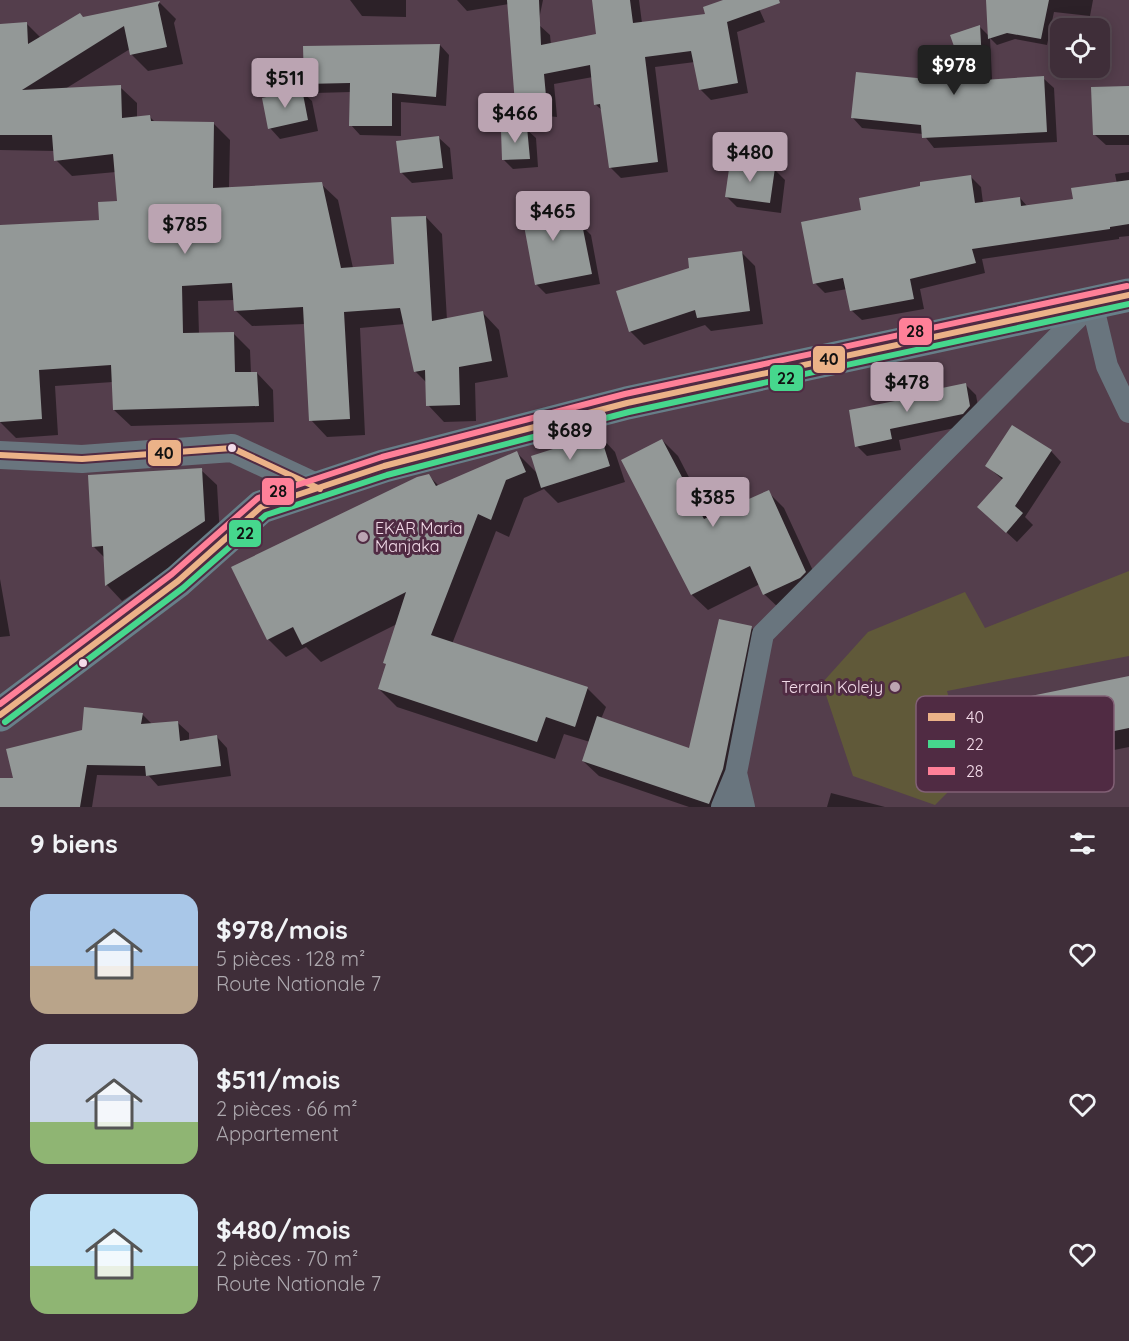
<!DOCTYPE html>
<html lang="fr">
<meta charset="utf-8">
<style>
:root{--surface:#3f2e39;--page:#4a3a44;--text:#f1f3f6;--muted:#ada8ae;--line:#584a53;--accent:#bba4b2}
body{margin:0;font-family:Quicksand,sans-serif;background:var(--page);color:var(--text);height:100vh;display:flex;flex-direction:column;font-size:22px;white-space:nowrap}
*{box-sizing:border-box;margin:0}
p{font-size:20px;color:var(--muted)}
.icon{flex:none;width:33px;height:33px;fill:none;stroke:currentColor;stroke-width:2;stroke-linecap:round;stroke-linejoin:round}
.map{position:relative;height:807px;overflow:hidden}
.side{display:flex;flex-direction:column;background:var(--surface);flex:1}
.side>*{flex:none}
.controls{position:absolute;left:1050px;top:18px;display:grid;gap:12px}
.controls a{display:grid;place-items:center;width:60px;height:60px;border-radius:12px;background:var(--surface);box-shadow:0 3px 15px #0003,0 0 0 2px var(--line);font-size:30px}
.price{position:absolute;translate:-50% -51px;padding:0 14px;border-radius:6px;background:var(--accent);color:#111;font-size:20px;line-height:39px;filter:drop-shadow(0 2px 3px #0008)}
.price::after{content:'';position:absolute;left:50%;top:36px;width:18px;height:14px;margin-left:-9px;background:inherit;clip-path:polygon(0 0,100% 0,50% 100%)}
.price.active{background:#222;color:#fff}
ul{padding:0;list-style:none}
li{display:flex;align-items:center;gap:18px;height:150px;padding:0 30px}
li span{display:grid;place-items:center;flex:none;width:168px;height:120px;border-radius:18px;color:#555}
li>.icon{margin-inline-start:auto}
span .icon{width:72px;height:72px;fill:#fffc;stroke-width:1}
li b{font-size:26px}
h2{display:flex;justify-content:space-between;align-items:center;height:72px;padding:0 30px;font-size:26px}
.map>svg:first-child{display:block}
.green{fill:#605939}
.shadow{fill:#0007}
.building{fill:#939897}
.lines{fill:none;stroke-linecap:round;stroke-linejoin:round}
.minor{stroke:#69757e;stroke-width:22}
.tertiary{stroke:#69757e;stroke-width:28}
.primary{stroke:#677f89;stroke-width:33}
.bus-1-casing{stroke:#502b43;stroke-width:10}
.bus-2-casing{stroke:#502b43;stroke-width:10}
.bus-3-casing{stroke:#502b43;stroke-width:10}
.bus-1{stroke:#ebb288;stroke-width:6}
.bus-2{stroke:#46d78d;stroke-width:6}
.bus-3{stroke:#ff8098;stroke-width:6}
.bus-dot{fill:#f3dbe9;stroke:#502b43;stroke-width:2}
.poi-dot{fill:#bba4b2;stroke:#502b43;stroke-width:2}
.labels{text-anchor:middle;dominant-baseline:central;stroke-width:6;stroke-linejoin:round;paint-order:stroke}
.poi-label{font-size:16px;fill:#f3dbe9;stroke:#502b43;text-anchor:start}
.key{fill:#502b43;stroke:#816075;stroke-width:1.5}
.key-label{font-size:16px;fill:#f3dbe9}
.line-badge{stroke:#502b43;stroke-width:2}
.pale-badge-label{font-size:16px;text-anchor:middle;font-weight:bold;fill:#111}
</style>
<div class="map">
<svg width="1129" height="807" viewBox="0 0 1129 807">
<rect width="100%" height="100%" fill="#543e4c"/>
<!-- green -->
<path class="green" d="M 1129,571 L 1129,656 L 947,691 L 968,772 L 935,805 L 853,776 L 822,683 L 868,632 L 965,592 L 985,628 Z"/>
<!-- shadow -->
<path class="shadow" d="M 350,0 L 406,0 L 406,17 L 362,16 Z
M 457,0 L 543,0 L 538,24 L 550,35 L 551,45 L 598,35 L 593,0 L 639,0 L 642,23 L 707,15 L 727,0 L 755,0 L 765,22 L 737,32 L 748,93 L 711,100 L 700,89 L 695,62 L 655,67 L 668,172 L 621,178 L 611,168 L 603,111 L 595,104 L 593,77 L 554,84 L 557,117 L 527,114 L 516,104 L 509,4 L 467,11 Z
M 987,0 L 1093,0 L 1090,16 L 1054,12 L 1047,45 L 1015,39 L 997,45 L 990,38 L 992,80 L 1043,78 L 1054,88 L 1057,142 L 934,148 L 923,134 L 862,128 L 852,117 L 928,81 L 958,53 L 980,27 L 990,37 Z
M 160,3 L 176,19 L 174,23 L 183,64 L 148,71 L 131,54 L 130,49 L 65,89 L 120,87 L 137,103 L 137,118 L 150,117 L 156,123 L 213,123 L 230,140 L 229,188 L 321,184 L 338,200 L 353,268 L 395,265 L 426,217 L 442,234 L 447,320 L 483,313 L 499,330 L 508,377 L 475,383 L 476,421 L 444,422 L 428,405 L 427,383 L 415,371 L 405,324 L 360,328 L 365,435 L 327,437 L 311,420 L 305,324 L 252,326 L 235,310 L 235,300 L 198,301 L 199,334 L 233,333 L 250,350 L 251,373 L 257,373 L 273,390 L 274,422 L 131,426 L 114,410 L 113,382 L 55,386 L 58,435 L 16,438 L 0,422 L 0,227 L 101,222 L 118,202 L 116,172 L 72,176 L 56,160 L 55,151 L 0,150 L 0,25 L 27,24 L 41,38 L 84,19 Z
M 440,45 L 449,55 L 446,106 L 401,102 L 401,136 L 360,135 L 351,125 L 351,92 L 315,93 L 306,83 Z
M 1129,88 L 1129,145 L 1106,145 L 1095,135 Z
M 301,91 L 312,101 L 318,131 L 280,139 L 270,128 Z
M 526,129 L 536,138 L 538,167 L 513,169 L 504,160 Z
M 439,138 L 450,148 L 453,179 L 412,183 L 401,172 Z
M 775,170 L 785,180 L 781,213 L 737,207 L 726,196 Z
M 1129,172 L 1129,236 L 1119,237 L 1119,239 L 982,259 L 985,273 L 920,289 L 924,309 L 862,320 L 851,310 L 847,289 L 825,293 L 815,283 L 863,211 L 971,177 L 981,187 L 983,203 L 1020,198 L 1028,207 L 1074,200 L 1117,184 L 1115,174 Z
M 555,194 L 564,204 L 567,228 L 582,226 L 591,235 L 600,284 L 546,294 L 536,284 Z
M 741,252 L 755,266 L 763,324 L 711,331 L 705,325 L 644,345 L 630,331 Z
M 965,384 L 976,395 L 980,417 L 973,424 L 899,440 L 901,450 L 867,456 L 857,446 Z
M 600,436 L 615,452 L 625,482 L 558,503 L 544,489 L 524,498 L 509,537 L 496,531 L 452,644 L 588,689 L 606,707 L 601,719 L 690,750 L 752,628 L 767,644 L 730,807 L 689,807 L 599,776 L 583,761 L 590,742 L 564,734 L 555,759 L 397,707 L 379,689 L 387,665 L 384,662 L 397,624 L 321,662 L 306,647 L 286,657 L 268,639 L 428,475 L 439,486 L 517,453 L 538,474 Z
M 662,440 L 678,456 L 710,518 L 768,492 L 784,508 L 821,588 L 780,609 L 764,594 L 760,584 L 708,610 L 692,595 L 623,461 Z
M 1051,451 L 1061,462 L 1025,517 L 1033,525 L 1017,542 L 990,517 L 1003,480 L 987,466 Z
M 201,470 L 217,485 L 220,536 L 122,601 L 107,585 L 105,558 L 94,547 Z
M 0,579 L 10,636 L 0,637 Z
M 1129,678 L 1129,747 L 1009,771 L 994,755 Z
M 142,714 L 153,725 L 178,723 L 189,733 L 189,741 L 217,737 L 227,748 L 231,776 L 158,786 L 149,776 L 97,775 L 92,807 L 0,807 L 0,779 L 15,779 Z
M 831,793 L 885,807 L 827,807 Z"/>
<!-- building -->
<path class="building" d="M 507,0 L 539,0 L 541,45 L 596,34 L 592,0 L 630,0 L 633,23 L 705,14 L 703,7 L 723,0 L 779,0 L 780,3 L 727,22 L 738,83 L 699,90 L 691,51 L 645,57 L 658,162 L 609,168 L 600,104 L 594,105 L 590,65 L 544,74 L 547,107 L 515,104 Z
M 986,0 L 1049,0 L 1041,39 L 1007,33 L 988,39 Z
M 160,1 L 158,5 L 167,47 L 130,55 L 124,26 L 22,90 L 121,85 L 122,118 L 150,115 L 151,121 L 214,122 L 213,188 L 322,182 L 341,268 L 394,264 L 391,217 L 426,216 L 432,321 L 483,311 L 492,361 L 459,367 L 460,405 L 426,406 L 425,370 L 414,372 L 400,308 L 344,312 L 350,419 L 309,421 L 303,307 L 234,311 L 232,283 L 182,286 L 183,333 L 234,332 L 235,372 L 257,372 L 259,406 L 113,410 L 111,365 L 39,370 L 42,419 L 0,422 L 0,225 L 99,220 L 98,202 L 117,201 L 113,154 L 54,161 L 52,135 L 0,135 L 0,24 L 27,22 L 28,44 L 80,13 L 83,17 Z
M 980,25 L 983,80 L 1044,76 L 1047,132 L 922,138 L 921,125 L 851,118 L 856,72 L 927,79 L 925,54 L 956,52 L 950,35 Z
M 440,44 L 436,97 L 392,93 L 392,126 L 349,126 L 350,83 L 304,84 L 303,46 Z
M 1129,86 L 1129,135 L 1093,135 L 1091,87 Z
M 302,89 L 308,120 L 268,129 L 262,98 Z
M 527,127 L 530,159 L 502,160 L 501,130 Z
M 439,136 L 443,168 L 400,173 L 396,141 Z
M 730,162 L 775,168 L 770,203 L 725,197 Z
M 971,175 L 975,203 L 1020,197 L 1021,206 L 1073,199 L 1071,188 L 1129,180 L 1129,224 L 1110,227 L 1110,229 L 972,249 L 976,263 L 910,279 L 914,299 L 850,311 L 843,278 L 813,284 L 801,222 L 861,210 L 859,198 L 920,186 L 920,182 Z
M 555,193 L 560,228 L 582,224 L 592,274 L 535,285 L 520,204 L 524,204 L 523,197 Z
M 742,251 L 750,311 L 697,318 L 695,310 L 629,332 L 616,291 L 689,268 L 688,258 Z
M 966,383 L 970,406 L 963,414 L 890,429 L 892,439 L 855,447 L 849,410 L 895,401 L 894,398 Z
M 1012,425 L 1052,450 L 1015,506 L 1023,513 L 1006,533 L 977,507 L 1003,478 L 985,466 Z
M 600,434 L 610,466 L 541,488 L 531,456 Z
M 662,439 L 704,519 L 769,490 L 806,572 L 800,578 L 763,595 L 750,566 L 691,595 L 621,460 Z
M 517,451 L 526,472 L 506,480 L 491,520 L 478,514 L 431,635 L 588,687 L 575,727 L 546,717 L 537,742 L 378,689 L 386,664 L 383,663 L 406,592 L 302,645 L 293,627 L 267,640 L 231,567 L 417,477 L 429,474 L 436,486 Z
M 202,468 L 205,521 L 105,586 L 103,546 L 92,547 L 88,475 Z
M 719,619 L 752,626 L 723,769 L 709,804 L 582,761 L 597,716 L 689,748 Z
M 1129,676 L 1129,728 L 992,756 L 982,706 Z
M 84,707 L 143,713 L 141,724 L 178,721 L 180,741 L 217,735 L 221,766 L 146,776 L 145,766 L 87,765 L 80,807 L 0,807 L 0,778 L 13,778 L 6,749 L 82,730 Z"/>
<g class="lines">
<!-- minor -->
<path class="minor" d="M 1092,303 L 1107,366 L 1129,412
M 722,807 L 736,773
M 744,807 L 736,773 L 763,634 L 1092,303"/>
<!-- tertiary -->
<path class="tertiary" d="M 0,455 L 82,459 L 232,448 L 320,489"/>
<!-- primary -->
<path class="primary" d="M 0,715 L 178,581 L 261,507 L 384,466 L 627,403 L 1129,295"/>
<defs>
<path id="bus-1" d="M 0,455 L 82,459 L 232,448 L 320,489
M 0,715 L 178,581 L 261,507 L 384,466 L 627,403 L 1129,295"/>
<path id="bus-2" d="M 5,722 L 183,588 L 266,515 L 387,475 L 629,412 L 1129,304"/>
<path id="bus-3" d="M 0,704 L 172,574 L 258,498 L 382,457 L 625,394 L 1127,286"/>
</defs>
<!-- bus-1 casing -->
<use href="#bus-1" class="bus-1-casing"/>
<!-- bus-2 casing -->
<use href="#bus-2" class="bus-2-casing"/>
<!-- bus-3 casing -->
<use href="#bus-3" class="bus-3-casing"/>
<!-- bus-1 -->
<use href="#bus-1" class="bus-1"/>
<!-- bus-2 -->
<use href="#bus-2" class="bus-2"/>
<!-- bus-3 -->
<use href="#bus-3" class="bus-3"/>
</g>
<!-- markers -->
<g class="bus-dot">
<circle cx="232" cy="448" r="5"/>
<circle cx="83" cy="663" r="5"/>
</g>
<g class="poi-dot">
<circle cx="363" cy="537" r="6"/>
<circle cx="895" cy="687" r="6"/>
</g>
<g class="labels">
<!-- poi labels -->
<g class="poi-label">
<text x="375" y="528">EKAR Maria<tspan x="375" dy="18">Manjaka</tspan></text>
<text x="883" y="687" text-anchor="end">Terrain Kolejy</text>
</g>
</g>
<!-- legend -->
<rect x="916" y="696" width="198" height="96" rx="9" class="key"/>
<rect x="928" y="713" width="27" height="8" fill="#ebb288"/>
<rect x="928" y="740" width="27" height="8" fill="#46d78d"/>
<rect x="928" y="767" width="27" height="8" fill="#ff8098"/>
<g class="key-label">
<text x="966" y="723">40</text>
<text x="966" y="750">22</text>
<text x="966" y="777">28</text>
</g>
<g class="line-badge">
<rect x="898" y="317" width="35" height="29" rx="6" fill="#ff8098"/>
<rect x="812" y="345" width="34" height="29" rx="6" fill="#ebb288"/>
<rect x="769" y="364" width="35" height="28" rx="6" fill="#46d78d"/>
<rect x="147" y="439" width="35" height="28" rx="6" fill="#ebb288"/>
<rect x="261" y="477" width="34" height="29" rx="6" fill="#ff8098"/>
<rect x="228" y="519" width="34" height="29" rx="6" fill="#46d78d"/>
</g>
<g class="pale-badge-label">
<text x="915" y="337">28</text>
<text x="829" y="365">40</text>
<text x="786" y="384">22</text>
<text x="164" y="459">40</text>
<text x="278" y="497">28</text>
<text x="245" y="539">22</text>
</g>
</svg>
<div class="controls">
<a><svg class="icon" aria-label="locate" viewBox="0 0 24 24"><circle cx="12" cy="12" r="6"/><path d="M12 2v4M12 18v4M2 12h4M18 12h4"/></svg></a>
</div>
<b class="price active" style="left:954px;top:96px">$978</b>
<b class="price" style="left:285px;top:109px">$511</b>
<b class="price" style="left:515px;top:144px">$466</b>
<b class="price" style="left:750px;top:183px">$480</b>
<b class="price" style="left:553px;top:242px">$465</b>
<b class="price" style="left:185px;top:255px">$785</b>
<b class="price" style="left:907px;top:413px">$478</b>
<b class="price" style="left:570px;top:461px">$689</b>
<b class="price" style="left:713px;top:528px">$385</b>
</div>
<section class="side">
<h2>9 biens<svg class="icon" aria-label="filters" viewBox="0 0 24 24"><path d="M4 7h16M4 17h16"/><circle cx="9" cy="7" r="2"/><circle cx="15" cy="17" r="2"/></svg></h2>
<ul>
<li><span style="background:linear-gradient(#a9c7e8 60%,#b9a48a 0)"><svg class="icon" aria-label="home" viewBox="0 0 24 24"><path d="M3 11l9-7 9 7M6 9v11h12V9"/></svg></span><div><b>$978/mois</b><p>5 pièces · 128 m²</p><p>Route Nationale 7</p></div><svg class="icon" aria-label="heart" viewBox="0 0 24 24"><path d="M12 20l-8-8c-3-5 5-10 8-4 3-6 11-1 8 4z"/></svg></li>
<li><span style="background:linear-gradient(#c9d6e8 65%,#8fb573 0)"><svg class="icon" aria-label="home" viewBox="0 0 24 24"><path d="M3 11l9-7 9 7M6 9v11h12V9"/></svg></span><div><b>$511/mois</b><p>2 pièces · 66 m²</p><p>Appartement</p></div><svg class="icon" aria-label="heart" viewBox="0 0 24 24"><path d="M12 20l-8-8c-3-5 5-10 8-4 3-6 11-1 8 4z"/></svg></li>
<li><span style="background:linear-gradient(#bfe0f5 60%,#8fb573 0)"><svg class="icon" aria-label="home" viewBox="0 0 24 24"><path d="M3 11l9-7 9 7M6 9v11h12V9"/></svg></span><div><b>$480/mois</b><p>2 pièces · 70 m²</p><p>Route Nationale 7</p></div><svg class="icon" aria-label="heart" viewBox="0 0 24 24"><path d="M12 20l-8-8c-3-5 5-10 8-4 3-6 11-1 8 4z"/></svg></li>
</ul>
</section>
